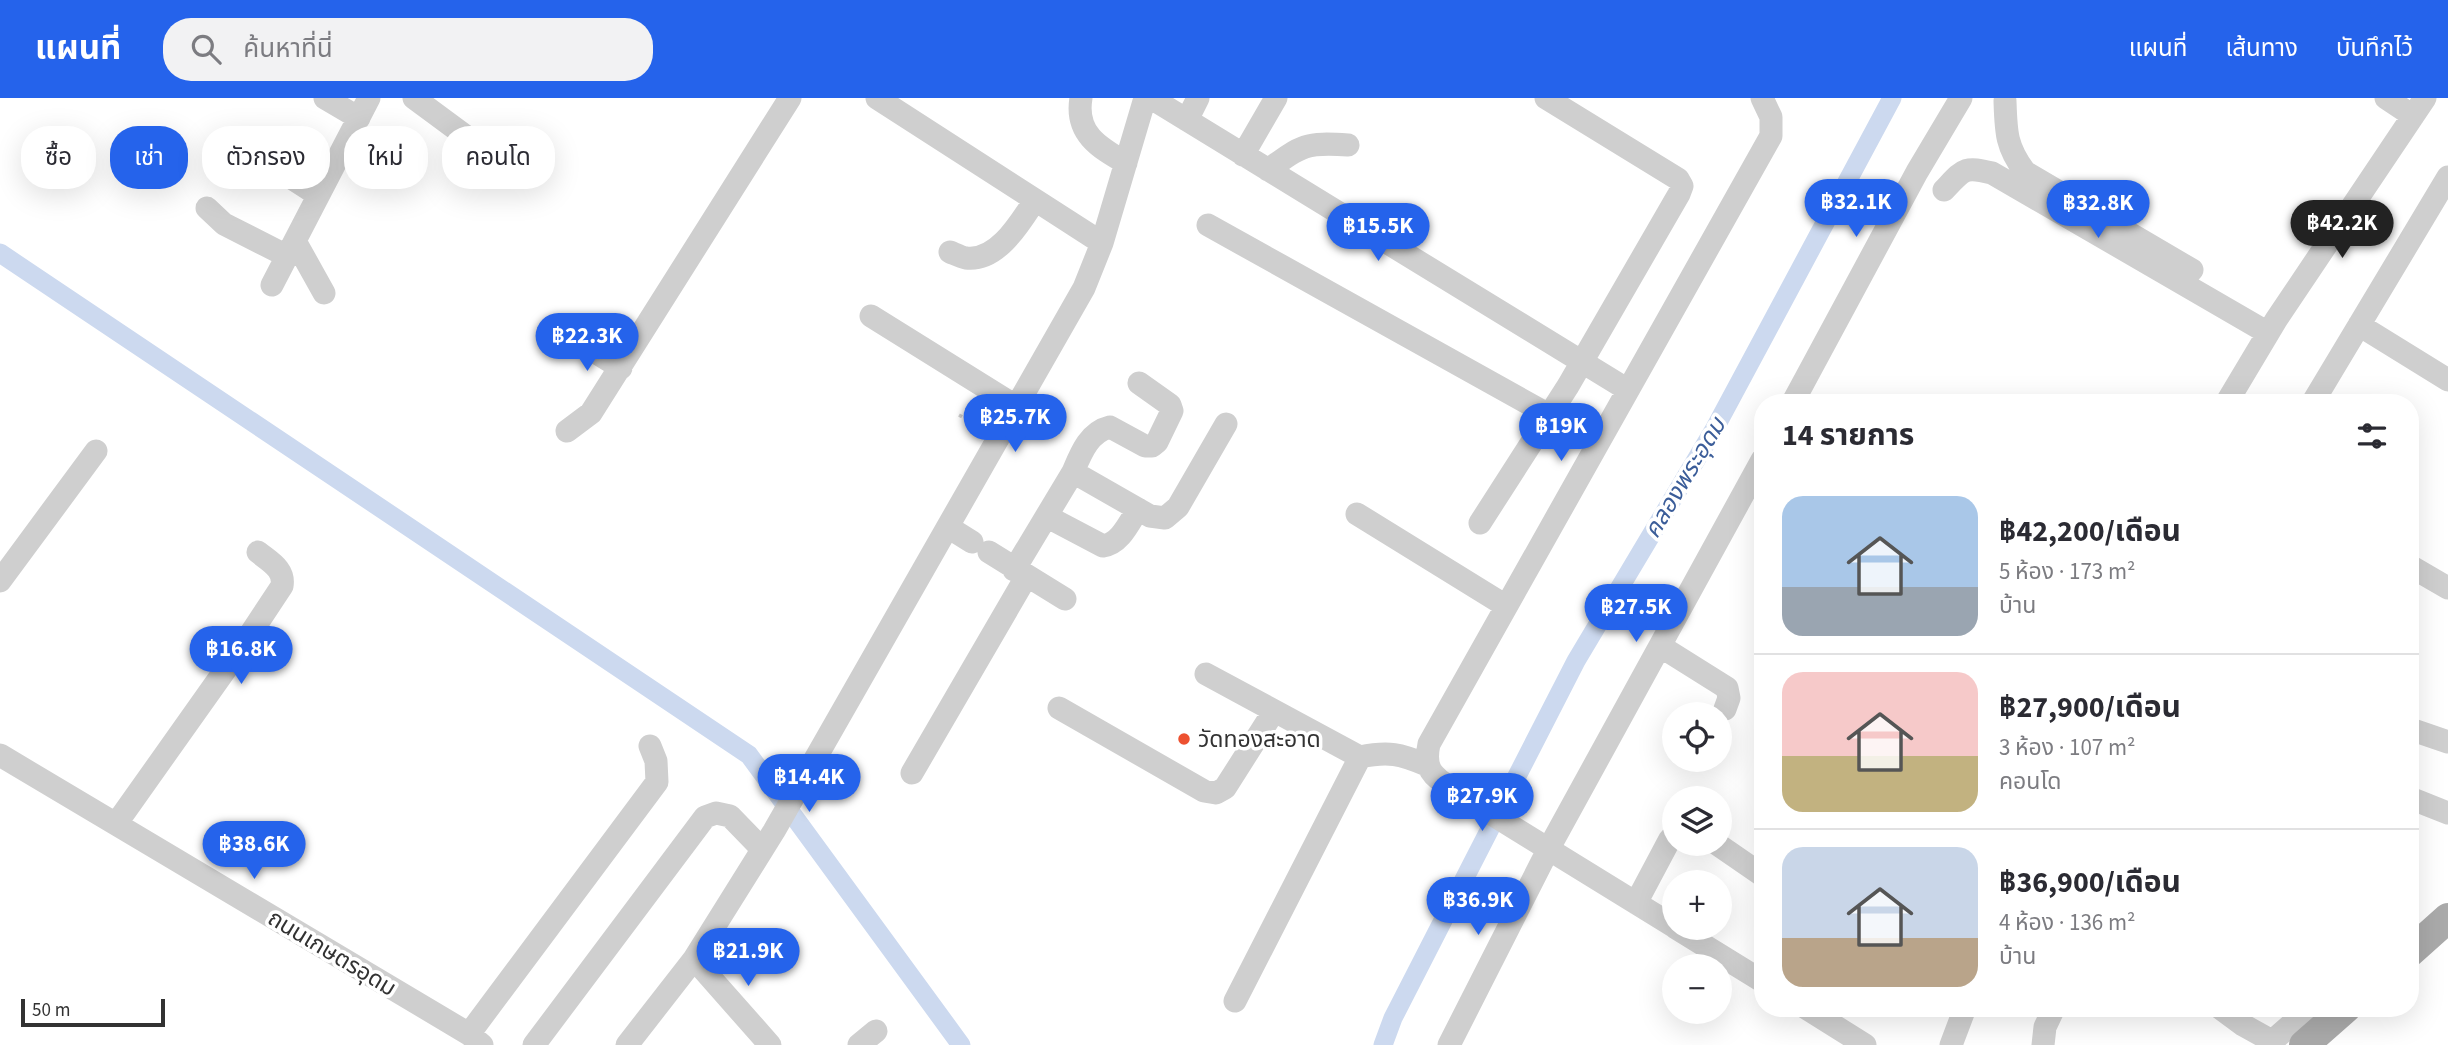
<!DOCTYPE html>
<html lang="th">
<meta charset="utf-8">
<style>
:root{--surface:#fff;--page:#f2f2f3;--text:#2b2b33;--muted:#7c7c81;--line:#e1e1e2;--accent:#2563eb}
body{margin:0;font-family:"Source Sans 3","Noto Sans Thai",sans-serif;background:var(--page);color:var(--text);height:100vh;display:flex;flex-direction:column;font-size:26px;white-space:nowrap}
*{box-sizing:border-box;margin:0}
p{font-size:23px;color:var(--muted)}
.icon{flex:none;width:38px;height:38px;fill:none;stroke:currentColor;stroke-width:2;stroke-linecap:round;stroke-linejoin:round}
.map{position:relative;flex:1;overflow:hidden}
.drawer{position:absolute;left:1754px;top:296px;width:665px;height:623px;display:flex;flex-direction:column;background:var(--surface);border-radius:28px;box-shadow:0 7px 28px #0002}
.drawer>*{flex:none}
.banner{position:absolute;left:21px;top:28px;width:665px;height:63px;display:flex;gap:14px}
.tools{position:absolute;left:1662px;top:604px;display:grid;gap:14px}
.tools a{display:grid;place-items:center;width:70px;height:70px;border-radius:50%;background:var(--surface);box-shadow:0 7px 28px #0002;font-size:35px}
.scale{position:absolute;left:21px;bottom:18px;width:144px;box-sizing:border-box;padding-left:7px;border:4px solid #323232;border-top:0;font-size:19px;line-height:24px;white-space:nowrap;color:#323232;-webkit-text-stroke:5px #fff;paint-order:stroke}
.price{position:absolute;translate:-50% -60px;padding:0 16px;border-radius:24px;background:var(--accent);color:#fff;font-size:23px;line-height:46px;filter:drop-shadow(0 2px 4px #0008)}
.price::after{content:'';position:absolute;left:50%;top:42px;width:21px;height:16px;margin-left:-10px;background:inherit;clip-path:polygon(0 0,100% 0,50% 100%)}
.price.selected{background:#222;color:#fff}
ul{padding:0;list-style:none}
li{display:flex;align-items:center;gap:21px;height:175px;padding:0 28px}
li+li{border-top:2px solid var(--line)}
li span{display:grid;place-items:center;flex:none;width:196px;height:140px;border-radius:21px;color:#555}
li>.icon{margin-inline-start:auto}
span .icon{width:84px;height:84px;fill:#fffc;stroke-width:1}
li b{font-size:30px}
h2{display:flex;justify-content:space-between;align-items:center;height:84px;padding:0 28px;font-size:30px}
.pill{padding:0 24px;border-radius:28px;background:var(--surface);box-shadow:0 7px 28px #0002;font-size:24px;line-height:63px}
.pill.selected{background:var(--accent);color:#fff}
header{display:flex;align-items:center;gap:42px;box-sizing:border-box;height:98px;padding:0 35px;background:var(--accent);color:#fff}
header strong{font-size:33px}
nav{display:flex;gap:38px;margin-inline-start:auto;font-size:24px}
.search{width:490px;height:63px;background:var(--page);display:flex;align-items:center;gap:18px;box-sizing:border-box;padding:0 24px;border-radius:28px;color:var(--muted);font-size:26px}
.map>svg:first-child{display:block}
.lines{fill:none;stroke-linecap:round;stroke-linejoin:round}
.canal{stroke:#ccd9ef;stroke-width:19}
.path{stroke:#cfcfcf;stroke-width:3.5;stroke-dasharray:3.5 3.5;stroke-linecap:butt}
.minor{stroke:#cfcfcf;stroke-width:23}
.major{stroke:#aaa;stroke-width:30}
.poi-dot{fill:#ed5130;stroke:#fff;stroke-width:2.5}
.labels{text-anchor:middle;dominant-baseline:central;stroke-width:7;stroke-linejoin:round;paint-order:stroke}
.poi-label{font-size:23px;fill:#323232;stroke:#fff;text-anchor:start}
.street-label{font-size:23px;fill:#323232;stroke:#fff}
.water-label{font-size:24px;font-style:italic;fill:#3b5d99;stroke:#fff}
</style>
<header>
<strong>แผนที่</strong>
<div class="search"><svg class="icon" aria-label="search" viewBox="0 0 24 24"><circle cx="10" cy="10" r="6"/><path d="M15 15l6 6"/></svg>ค้นหาที่นี่</div>
<nav><a>แผนที่</a><a>เส้นทาง</a><a>บันทึกไว้</a></nav>
</header>
<div class="map">
<svg width="2448" height="947" viewBox="0 0 2448 947">
<rect width="100%" height="100%" fill="#fff"/>
<g class="lines">
<!-- canal -->
<path class="canal" d="M 0,155 L 749,657 L 961,947
M 1383,947 L 1393,920 L 1576,563 L 1715,330 L 1892,0"/>
<!-- path -->
<path class="path" d="M 959,317 L 981,330"/>
<!-- minor -->
<path class="minor" d="M 325,0 L 359,20
M 414,0 L 502,65
M 877,0 L 1102,145
M 1081,0 C 1075,35 1098,49 1126,65
M 1151,0 L 1628,292
M 2386,0 L 2413,18
M 2005,3 C 2006,34 2006,49 2025,74 L 2192,172
M 1187,22 L 1198,0
M 245,50 L 318,97
M 1243,57 L 1276,0
M 1268,72 C 1302,47 1306,44 1348,47
M 1944,92 C 1964,71 1964,68 1992,75 L 2268,235
M 207,110 L 224,126 L 287,158
M 1208,127 L 1549,317
M 295,143 L 324,195
M 950,154 C 955,156 961,159 966,160 C 998,164 1021,123 1035,102
M 272,187 L 369,0
M 871,218 L 1017,309
M 2359,227 L 2448,282
M 577,243 L 621,270
M 1793,304 L 1917,74 L 1961,0
M 2227,304 L 2276,222 L 2425,0
M 2313,304 L 2448,79
M 567,333 L 591,315 L 790,0
M 1073,374 C 1081,355 1089,334 1110,329 L 1145,348 L 1152,348 L 1157,344 L 1172,313 L 1170,307 L 1139,285
M 1357,416 L 1506,508
M 1048,419 L 1103,448 C 1120,446 1129,425 1138,411
M 1480,425 L 1568,288 L 1679,96 L 1682,88 L 1678,81 L 1546,0
M 948,429 L 972,444
M 989,454 L 1065,501
M 2410,468 L 2448,490
M 1014,472 L 1073,374 L 1150,418 L 1165,420 L 1178,409 L 1226,326
M 0,483 L 96,353
M 1660,548 L 1727,590 L 1729,600 L 1725,611
M 1206,576 L 1360,659
M 1059,610 L 1204,693 L 1216,695 L 1225,690 L 1274,613
M 2410,631 L 2448,644
M 0,657 L 469,936 L 482,947
M 912,675 L 1026,479
M 2410,700 L 2448,715
M 116,726 L 245,544 L 282,488 C 285,471 270,464 258,454
M 1717,746 L 1762,777
M 1636,805 L 1670,741 L 1675,739
M 1675,829 L 1456,694 C 1435,679 1423,674 1429,646 L 1771,38 L 1771,19 L 1762,0
M 1676,830 L 1762,883
M 694,861 L 770,947
M 1235,903 L 1360,659 C 1389,653 1400,656 1427,667
M 1806,910 L 1865,947
M 2220,910 L 2243,927 L 2272,943
M 469,936 L 657,684 L 656,663 L 650,648
M 534,947 L 705,719 L 716,715 L 730,718 L 762,751
M 627,947 L 694,861 L 774,733 L 1084,190 L 1102,145 L 1145,0
M 859,947 L 876,933
M 1449,947 L 1549,750 L 1762,362
M 1951,947 L 1965,910
M 2043,947 L 2045,929 L 2054,910
M 2268,947 L 2310,910"/>
<!-- major -->
<path class="major" d="M 2410,854 L 2448,820
M 2304,947 L 2346,910"/>
</g>
<!-- markers -->
<circle class="poi-dot" cx="1184" cy="641" r="7"/>
<g class="labels">
<!-- poi labels -->
<g class="poi-label">
<text x="1198" y="641">วัดทองสะอาด</text>
</g>
<!-- street labels -->
<g class="street-label">
<text transform="translate(332 855) rotate(31)">ถนนเกษตรอุดม</text>
</g>
<!-- water labels -->
<g class="water-label">
<text transform="translate(1685 380) rotate(-59)">คลองพระอุดม</text>
</g>
</g>
</svg>
<div class="tools">
<a><svg class="icon" aria-label="locate" viewBox="0 0 24 24"><circle cx="12" cy="12" r="6"/><path d="M12 2v4M12 18v4M2 12h4M18 12h4"/></svg></a>
<a><svg class="icon" aria-label="layers" viewBox="0 0 24 24"><path d="M12 4l9 5-9 5-9-5zM3 14l9 5 9-5"/></svg></a>
<a>+</a>
<a>−</a>
</div>
<div class="scale">50 m</div>
<b class="price" style="left:1856px;top:141px">฿32.1K</b>
<b class="price" style="left:2098px;top:142px">฿32.8K</b>
<b class="price selected" style="left:2342px;top:162px">฿42.2K</b>
<b class="price" style="left:1378px;top:165px">฿15.5K</b>
<b class="price" style="left:587px;top:275px">฿22.3K</b>
<b class="price" style="left:1015px;top:356px">฿25.7K</b>
<b class="price" style="left:1561px;top:365px">฿19K</b>
<b class="price" style="left:1636px;top:546px">฿27.5K</b>
<b class="price" style="left:241px;top:588px">฿16.8K</b>
<b class="price" style="left:809px;top:716px">฿14.4K</b>
<b class="price" style="left:1482px;top:735px">฿27.9K</b>
<b class="price" style="left:254px;top:783px">฿38.6K</b>
<b class="price" style="left:1478px;top:839px">฿36.9K</b>
<b class="price" style="left:748px;top:890px">฿21.9K</b>
<div class="banner">
<a class="pill">ซื้อ</a>
<a class="pill selected">เช่า</a>
<a class="pill">ตัวกรอง</a>
<a class="pill">ใหม่</a>
<a class="pill">คอนโด</a>
</div>
<section class="drawer">
<h2>14 รายการ<svg class="icon" aria-label="filters" viewBox="0 0 24 24"><path d="M4 7h16M4 17h16"/><circle cx="9" cy="7" r="2"/><circle cx="15" cy="17" r="2"/></svg></h2>
<ul>
<li><span style="background:linear-gradient(#a9c7e8 65%,#9aa5b1 0)"><svg class="icon" aria-label="home" viewBox="0 0 24 24"><path d="M3 11l9-7 9 7M6 9v11h12V9"/></svg></span><div><b>฿42,200/เดือน</b><p>5 ห้อง · 173 m²</p><p>บ้าน</p></div></li>
<li><span style="background:linear-gradient(#f6c9c9 60%,#c2b280 0)"><svg class="icon" aria-label="home" viewBox="0 0 24 24"><path d="M3 11l9-7 9 7M6 9v11h12V9"/></svg></span><div><b>฿27,900/เดือน</b><p>3 ห้อง · 107 m²</p><p>คอนโด</p></div></li>
<li><span style="background:linear-gradient(#c9d6e8 65%,#b9a48a 0)"><svg class="icon" aria-label="home" viewBox="0 0 24 24"><path d="M3 11l9-7 9 7M6 9v11h12V9"/></svg></span><div><b>฿36,900/เดือน</b><p>4 ห้อง · 136 m²</p><p>บ้าน</p></div></li>
</ul>
</section>
</div>
